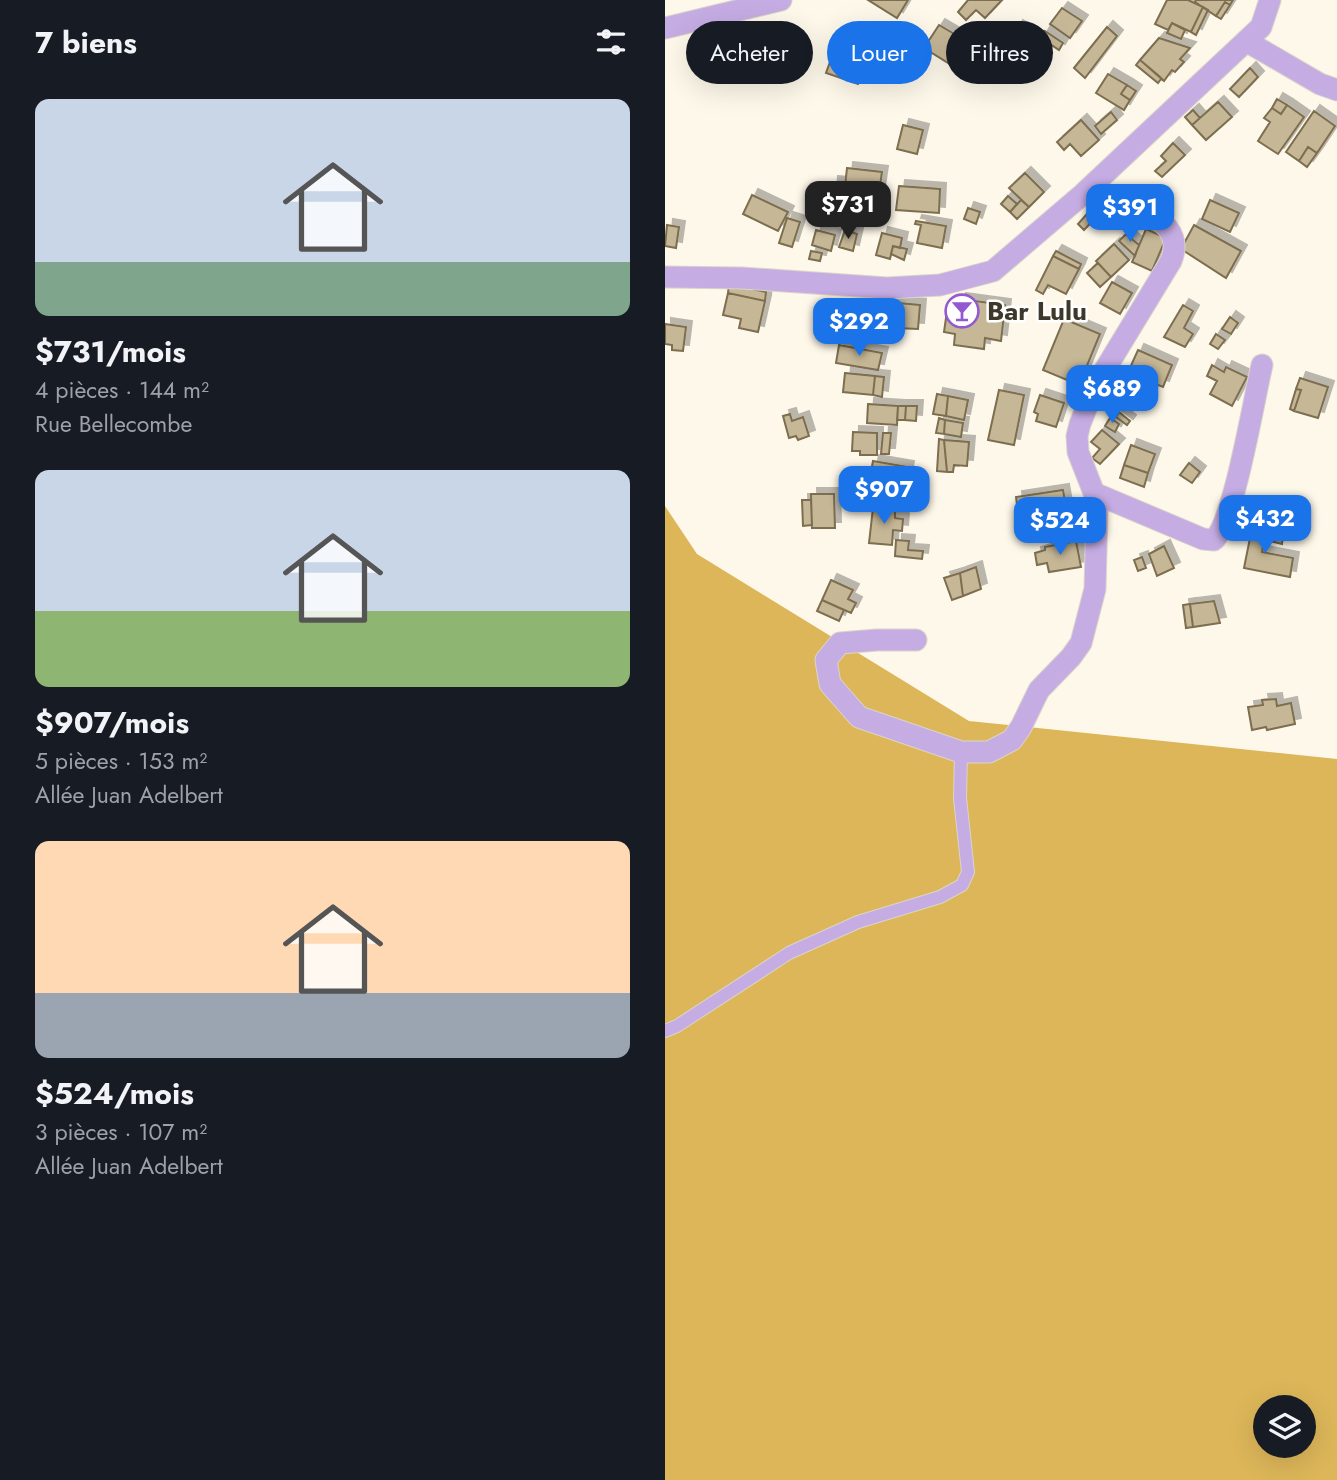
<!DOCTYPE html>
<html lang="fr">
<meta charset="utf-8">
<style>
:root{--surface:#171b24;--page:#20242c;--text:#f1f3f6;--muted:#9ea1a6;--accent:#1a73e8}
body{margin:0;font-family:Jost,sans-serif;background:var(--page);color:var(--text);height:100vh;display:flex;flex-direction:column;font-size:26px;white-space:nowrap}
*{box-sizing:border-box;margin:0}
p{font-size:23px;color:var(--muted)}
.icon{flex:none;width:38px;height:38px;fill:none;stroke:currentColor;stroke-width:2;stroke-linecap:round;stroke-linejoin:round}
.map{position:relative;flex:1;overflow:hidden}
.details{display:flex;flex-direction:column;background:var(--surface);width:665px}
.details>*{flex:none}
.hud{position:absolute;left:21px;top:21px;width:546px;height:63px;display:flex;gap:14px}
.controls{position:absolute;left:588px;top:1395px;display:grid;gap:14px}
.controls a{display:grid;place-items:center;width:63px;height:63px;border-radius:50%;background:var(--surface);box-shadow:0 7px 28px #0002;font-size:35px}
.price{position:absolute;translate:-50% -60px;padding:0 16px;border-radius:14px;background:var(--accent);color:#fff;font-size:23px;line-height:46px;filter:drop-shadow(0 2px 4px #0008)}
.price::after{content:'';position:absolute;left:50%;top:42px;width:21px;height:16px;margin-left:-10px;background:inherit;clip-path:polygon(0 0,100% 0,50% 100%)}
.price.active{background:#222;color:#fff}
ul{padding:0;list-style:none}
li{display:grid;align-content:center;gap:14px;height:371px;padding:0 35px}
li span{display:grid;place-items:center;height:217px;border-radius:14px;color:#555}
li>.icon{margin-inline-start:auto}
span .icon{width:126px;height:126px;fill:#fffc;stroke-width:1}
li b{font-size:30px}
h2{display:flex;justify-content:space-between;align-items:center;height:84px;padding:0 35px;font-size:30px}
.chip{padding:0 24px;border-radius:32px;background:var(--surface);box-shadow:0 7px 28px #0002;font-size:24px;line-height:63px}
.chip.active{background:var(--accent);color:#fff}
main{display:flex;flex:1;min-height:0}
.map>svg:first-child{display:block}
.forest{fill:#ddb659;fill-rule:evenodd}
.building{fill:#c6b796;stroke:#7c6e4f;stroke-width:2;filter:url(#shadow)}
.lines{fill:none;stroke-linecap:round;stroke-linejoin:round}
.lane-casing{stroke:#dbd5c8;stroke-width:14}
.street-casing{stroke:#dbd5c8;stroke-width:23}
.lane{stroke:#c5ade4;stroke-width:12}
.street{stroke:#c5ade4;stroke-width:21}
.labels{text-anchor:middle;dominant-baseline:central;stroke-width:5;stroke-linejoin:round;paint-order:stroke}
.poi-label{font-size:26px;font-weight:bold;fill:#3e382b;stroke:#fff;text-anchor:start}
</style>
<main>
<section class="details">
<h2>7 biens<svg class="icon" aria-label="filters" viewBox="0 0 24 24"><path d="M4 7h16M4 17h16"/><circle cx="9" cy="7" r="2"/><circle cx="15" cy="17" r="2"/></svg></h2>
<ul>
<li><span style="background:linear-gradient(#c9d6e8 75%,#7fa58c 0)"><svg class="icon" aria-label="home" viewBox="0 0 24 24"><path d="M3 11l9-7 9 7M6 9v11h12V9"/></svg></span><div><b>$731/mois</b><p>4 pièces · 144 m²</p><p>Rue Bellecombe</p></div></li>
<li><span style="background:linear-gradient(#c9d6e8 65%,#8fb573 0)"><svg class="icon" aria-label="home" viewBox="0 0 24 24"><path d="M3 11l9-7 9 7M6 9v11h12V9"/></svg></span><div><b>$907/mois</b><p>5 pièces · 153 m²</p><p>Allée Juan Adelbert</p></div></li>
<li><span style="background:linear-gradient(#ffd9b3 70%,#9aa5b1 0)"><svg class="icon" aria-label="home" viewBox="0 0 24 24"><path d="M3 11l9-7 9 7M6 9v11h12V9"/></svg></span><div><b>$524/mois</b><p>3 pièces · 107 m²</p><p>Allée Juan Adelbert</p></div></li>
</ul>
</section>
<div class="map">
<svg width="672" height="1480" viewBox="0 0 672 1480">
<defs>
<filter id="shadow"><feDropShadow dx="6" dy="-6" stdDeviation="0" flood-color="#0004"/></filter>
</defs>
<rect width="100%" height="100%" fill="#fef8ea"/>
<!-- forest -->
<path class="forest" d="M 0,506 L 32,554 L 304,721 L 672,759 L 672,1480 L 0,1480 ZM 600,1407 L 639,1407 L 639,1446 L 600,1446 Z"/>
<!-- building -->
<path class="building" d="M 203,0 L 243,0 L 232,18 Z
M 303,0 L 337,0 L 320,18 L 311,10 L 301,20 L 293,12 Z
M 502,0 L 523,0 L 538,7 L 526,32 L 507,23 L 503,30 L 490,24 Z
M 531,0 L 568,0 L 565,5 L 560,2 L 551,16 L 530,2 Z
M 560,2 L 565,5 L 556,19 L 551,16 Z
M 538,7 L 543,10 L 531,35 L 526,32 Z
M 397,8 L 417,21 L 405,38 L 385,24 Z
M 507,23 L 520,30 L 516,39 L 502,33 Z
M 274,25 L 303,42 L 288,66 L 259,48 Z
M 352,26 L 368,36 L 361,45 L 354,40 L 348,49 L 340,44 Z
M 442,27 L 452,36 L 420,78 L 409,68 Z
M 380,31 L 398,43 L 394,50 L 376,38 Z
M 494,38 L 525,48 L 515,59 L 519,62 L 510,72 L 507,70 L 499,81 L 475,60 Z
M 173,40 L 205,51 L 193,84 L 161,73 Z
M 374,42 L 381,47 L 376,55 L 368,50 Z
M 475,60 L 494,76 L 499,81 L 496,79 L 493,83 L 471,65 Z
M 585,68 L 593,77 L 574,97 L 565,89 Z
M 443,74 L 462,85 L 456,94 L 465,100 L 459,110 L 431,93 Z
M 462,85 L 471,91 L 465,100 L 456,94 Z
M 612,99 L 622,105 L 616,114 L 607,108 Z
M 553,102 L 567,117 L 541,140 L 527,125 Z
M 622,105 L 639,117 L 613,154 L 593,141 L 605,122 L 599,118 L 607,108 L 616,114 Z
M 528,110 L 535,118 L 527,125 L 520,117 Z
M 649,111 L 670,126 L 652,153 L 643,147 L 634,161 L 621,152 Z
M 446,112 L 452,120 L 436,134 L 430,126 Z
M 416,120 L 434,140 L 416,156 L 405,144 L 399,150 L 392,142 Z
M 238,125 L 258,130 L 252,154 L 232,149 Z
M 508,143 L 520,155 L 497,177 L 490,171 L 501,161 L 496,156 Z
M 643,147 L 652,153 L 642,167 L 634,161 Z
M 182,168 L 217,172 L 213,199 L 179,195 Z
M 360,173 L 379,192 L 364,207 L 344,188 Z
M 167,182 L 177,183 L 176,196 L 166,195 Z
M 234,186 L 275,189 L 274,213 L 231,210 Z
M 87,195 L 123,212 L 113,231 L 78,214 Z
M 343,196 L 352,204 L 345,212 L 336,204 Z
M 356,200 L 364,207 L 352,219 L 345,212 Z
M 545,200 L 574,213 L 565,232 L 537,219 Z
M 430,205 L 437,211 L 419,230 L 413,224 Z
M 303,208 L 315,212 L 311,224 L 299,219 Z
M 122,218 L 135,222 L 127,247 L 114,243 Z
M 251,221 L 281,226 L 277,248 L 252,243 L 256,225 L 250,224 Z
M 2,225 L 14,227 L 11,248 L 0,246 Z
M 529,225 L 576,251 L 561,278 L 516,249 Z
M 481,229 L 501,238 L 487,271 L 467,262 Z
M 151,230 L 170,235 L 166,251 L 147,245 Z
M 180,230 L 192,234 L 188,251 L 174,247 Z
M 217,233 L 237,238 L 235,248 L 228,246 L 225,259 L 211,255 Z
M 461,234 L 474,245 L 470,256 L 454,241 Z
M 449,244 L 464,260 L 446,277 L 431,261 Z
M 228,246 L 242,249 L 239,260 L 226,254 Z
M 146,251 L 157,253 L 155,261 L 144,259 Z
M 391,251 L 416,264 L 414,269 L 388,256 Z
M 388,256 L 414,269 L 401,294 L 383,285 L 378,294 L 371,290 Z
M 433,263 L 446,277 L 435,287 L 422,273 Z
M 447,282 L 467,293 L 455,314 L 435,303 Z
M 64,284 L 101,292 L 100,301 L 63,293 Z
M 63,293 L 100,301 L 93,332 L 74,328 L 76,319 L 58,315 Z
M 295,299 L 340,305 L 336,341 L 320,338 L 319,349 L 289,345 L 290,334 L 279,332 L 283,304 L 294,306 Z
M 202,301 L 221,302 L 219,326 L 200,325 Z
M 221,302 L 233,303 L 231,328 L 219,326 Z
M 233,303 L 255,305 L 253,329 L 231,328 Z
M 518,305 L 528,311 L 519,328 L 528,334 L 520,347 L 499,337 Z
M 565,317 L 573,323 L 566,334 L 557,329 Z
M 399,319 L 435,334 L 414,385 L 378,370 Z
M 0,324 L 21,327 L 18,351 L 7,350 L 7,345 L 0,344 Z
M 551,334 L 560,340 L 553,349 L 545,344 Z
M 174,345 L 217,353 L 213,370 L 171,363 Z
M 473,350 L 507,365 L 498,387 L 488,383 L 489,380 L 464,370 Z
M 547,365 L 559,372 L 561,367 L 582,377 L 567,406 L 545,394 L 552,381 L 542,376 Z
M 180,373 L 210,376 L 208,395 L 178,392 Z
M 210,376 L 219,377 L 217,397 L 208,395 Z
M 635,378 L 663,387 L 653,418 L 629,411 L 636,390 L 631,389 Z
M 448,380 L 465,395 L 452,409 L 436,394 Z
M 631,389 L 636,390 L 629,411 L 625,409 Z
M 334,390 L 359,395 L 349,445 L 323,440 Z
M 272,394 L 283,396 L 281,416 L 268,414 Z
M 375,395 L 399,403 L 391,427 L 371,421 L 373,414 L 369,412 Z
M 283,396 L 303,400 L 299,420 L 281,416 Z
M 203,404 L 233,406 L 232,425 L 202,423 Z
M 233,406 L 241,406 L 240,420 L 232,420 Z
M 241,406 L 252,406 L 251,421 L 240,420 Z
M 454,412 L 465,421 L 462,425 L 451,417 Z
M 125,414 L 127,421 L 138,417 L 144,436 L 133,440 L 131,436 L 124,438 L 118,416 Z
M 274,418 L 280,420 L 279,434 L 271,433 Z
M 445,418 L 454,424 L 450,432 L 440,426 Z
M 280,420 L 298,423 L 296,437 L 279,434 Z
M 437,430 L 454,444 L 435,464 L 427,458 L 435,449 L 426,442 Z
M 188,432 L 212,433 L 212,455 L 195,455 L 195,451 L 187,451 Z
M 218,433 L 226,433 L 224,454 L 216,454 Z
M 274,439 L 279,440 L 282,472 L 272,471 Z
M 279,440 L 304,442 L 302,466 L 289,465 L 288,472 L 282,472 Z
M 466,445 L 490,454 L 483,473 L 459,465 Z
M 208,461 L 243,467 L 238,492 L 228,491 L 227,498 L 202,493 Z
M 524,463 L 535,472 L 527,483 L 515,475 Z
M 459,465 L 483,473 L 479,487 L 455,478 Z
M 398,490 L 402,513 L 354,520 L 351,497 Z
M 146,494 L 169,494 L 170,528 L 147,528 Z
M 137,500 L 146,500 L 147,525 L 138,526 Z
M 208,508 L 230,510 L 230,518 L 238,519 L 237,531 L 228,530 L 227,545 L 204,543 Z
M 588,523 L 602,526 L 597,552 L 628,558 L 625,577 L 579,568 Z
M 607,534 L 618,536 L 617,544 L 605,541 Z
M 231,540 L 244,541 L 243,550 L 258,551 L 257,559 L 230,556 Z
M 411,541 L 416,567 L 384,572 L 382,563 L 372,565 L 370,553 L 380,550 L 380,547 Z
M 499,546 L 509,568 L 492,576 L 484,554 Z
M 477,557 L 481,568 L 473,571 L 469,560 Z
M 311,567 L 316,589 L 298,596 L 295,573 Z
M 295,573 L 298,596 L 287,600 L 279,578 Z
M 166,580 L 188,590 L 183,599 L 191,603 L 186,613 L 157,600 Z
M 157,600 L 179,610 L 174,621 L 152,611 Z
M 549,601 L 555,623 L 528,627 L 525,604 Z
M 525,604 L 528,627 L 521,628 L 518,605 Z
M 611,699 L 612,706 L 626,703 L 630,724 L 602,730 L 601,727 L 587,730 L 583,707 L 598,705 L 597,700 Z"/>
<g class="lines">
<defs>
<path id="lane" d="M 0,1031 L 12,1026 L 124,953 L 193,922 L 275,897 L 297,885 L 303,872 L 295,798 L 296,752"/>
<path id="street" d="M 0,28 L 116,0
M 581,41 L 655,84 L 672,90
M 0,277 L 77,278 L 222,288 L 275,285 L 328,271 L 418,194 L 596,27 L 605,0
M 429,493 L 538,539 L 549,540 C 569,521 589,398 597,365
M 251,640 L 212,640 L 175,643 L 161,660 L 165,684 L 194,717 L 296,752 L 324,752 L 347,740 L 356,727 L 374,690 L 406,657 L 416,643 L 430,589 L 432,511 L 429,493 L 413,452 L 412,436 L 415,424 L 430,386 L 506,261 C 513,244 508,230 493,219 L 418,194"/>
</defs>
<!-- lane casing -->
<use href="#lane" class="lane-casing"/>
<!-- street casing -->
<use href="#street" class="street-casing"/>
<!-- lane -->
<use href="#lane" class="lane"/>
<!-- street -->
<use href="#street" class="street"/>
</g>
<!-- icons -->
<defs>
<symbol id="bar-ring" viewBox="-11 -11 22 22"><circle r="9.5" fill="#fff" stroke="#9458d0" stroke-width="1.5"/><path d="M-6-5H6L.8 .8V4.5H3.5V6h-7V4.5H-.8V.8Z" fill="#9458d0"/></symbol>
</defs>
<g fill-rule="evenodd">
<use href="#bar-ring" x="278" y="292" width="38" height="38"/>
</g>
<g class="labels">
<!-- poi labels -->
<g class="poi-label">
<text x="322" y="311">Bar Lulu</text>
</g>
</g>
</svg>
<div class="controls">
<a><svg class="icon" aria-label="layers" viewBox="0 0 24 24"><path d="M12 4l9 5-9 5-9-5zM3 14l9 5 9-5"/></svg></a>
</div>
<b class="price active" style="left:183px;top:241px">$731</b>
<b class="price" style="left:465px;top:244px">$391</b>
<b class="price" style="left:194px;top:358px">$292</b>
<b class="price" style="left:447px;top:425px">$689</b>
<b class="price" style="left:219px;top:526px">$907</b>
<b class="price" style="left:600px;top:555px">$432</b>
<b class="price" style="left:395px;top:557px">$524</b>
<div class="hud">
<a class="chip">Acheter</a>
<a class="chip active">Louer</a>
<a class="chip">Filtres</a>
</div>
</div>
</main>
